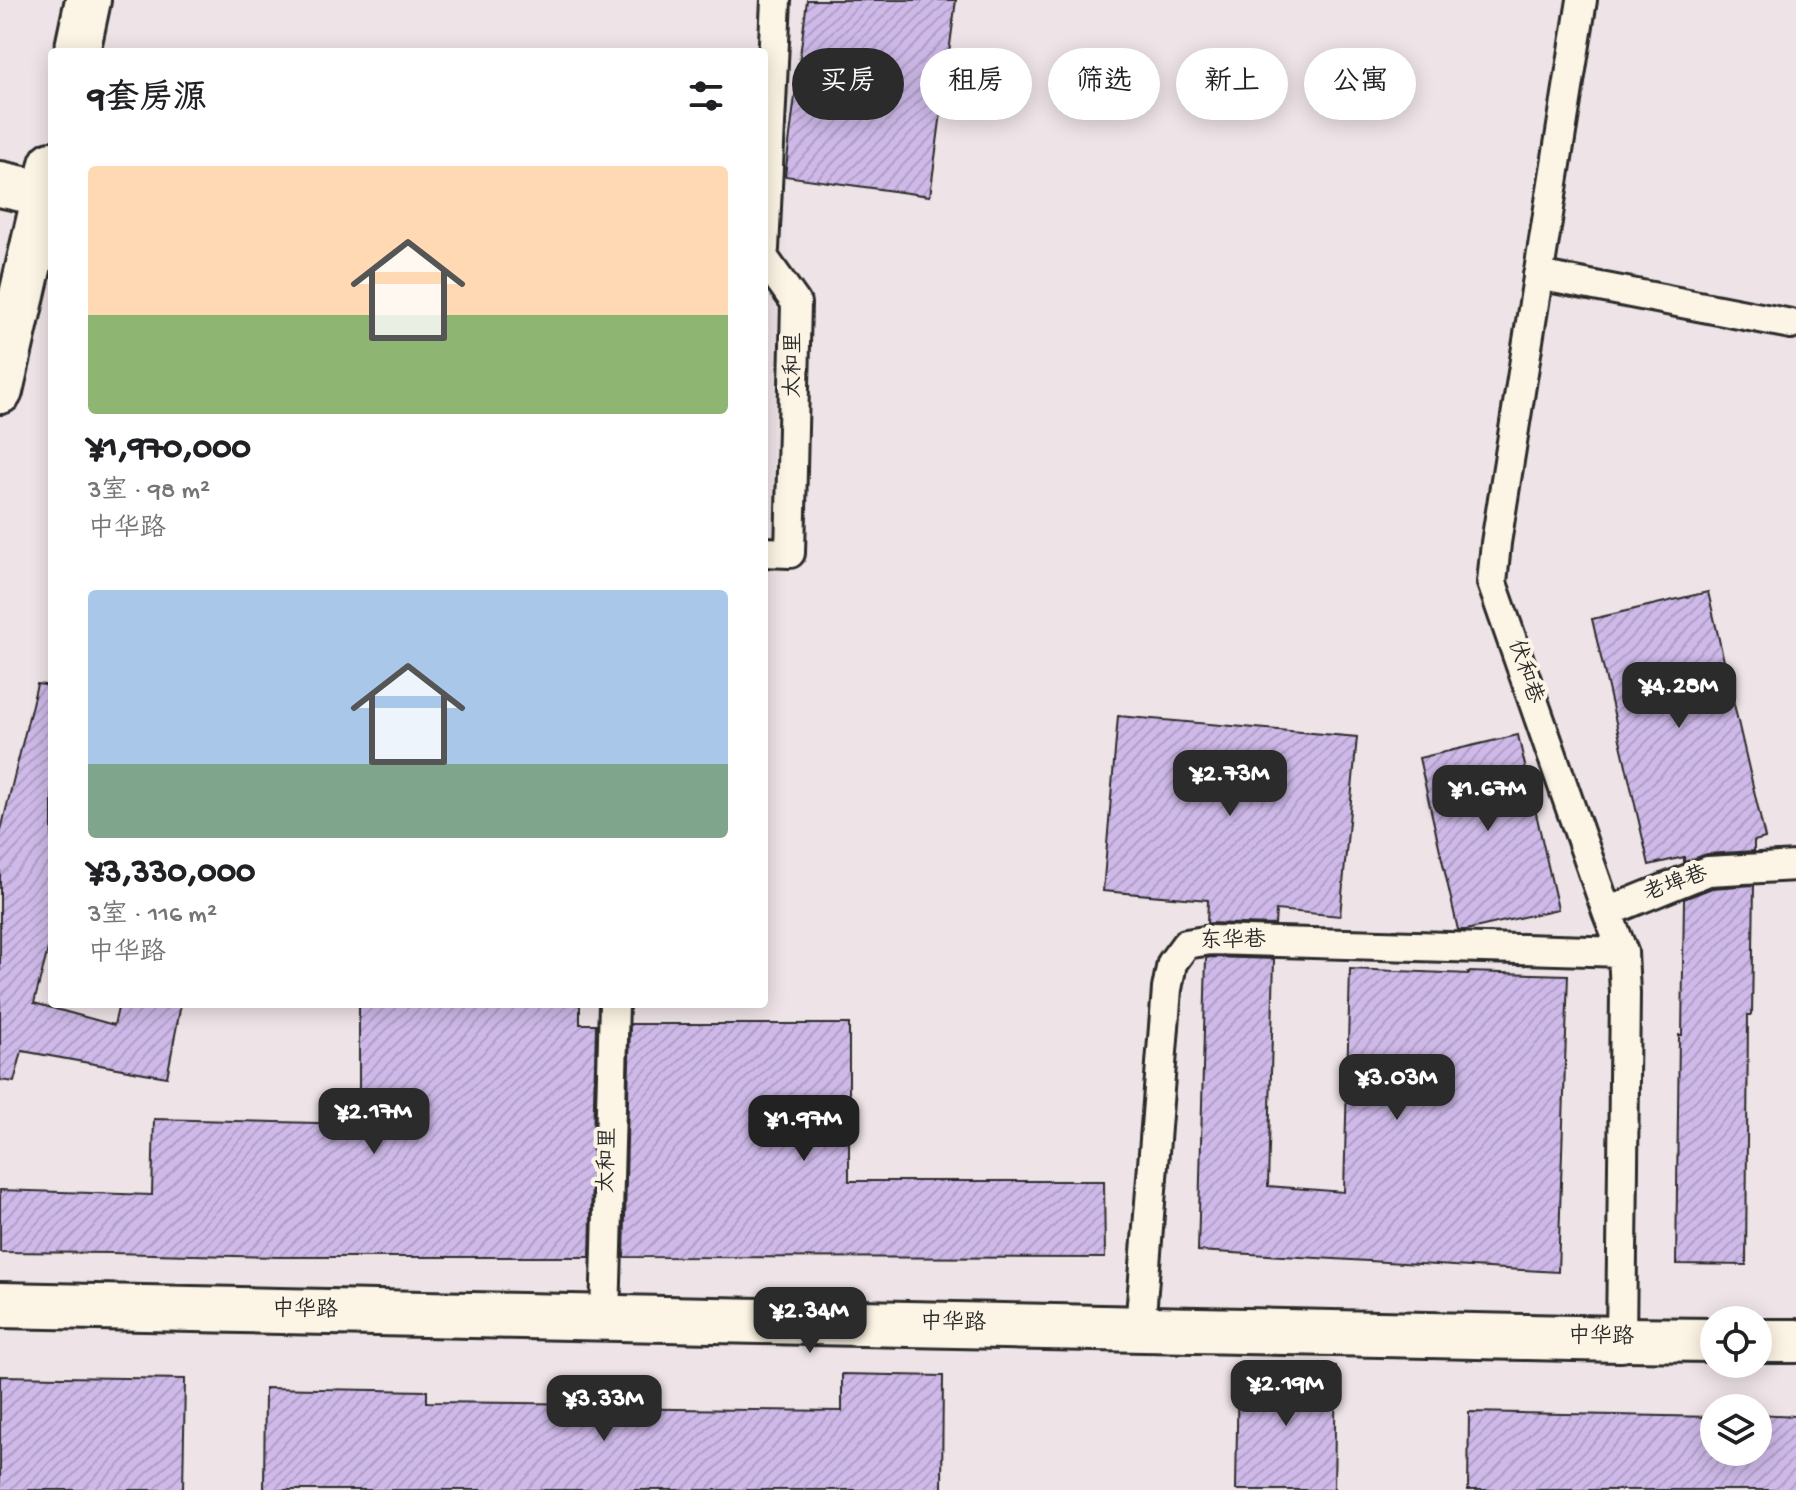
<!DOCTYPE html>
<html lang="zh">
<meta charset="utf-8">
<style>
:root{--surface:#fff;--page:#f2f2f2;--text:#202124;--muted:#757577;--accent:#2b2b2b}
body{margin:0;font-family:"Gochi Hand","LXGW WenKai TC",sans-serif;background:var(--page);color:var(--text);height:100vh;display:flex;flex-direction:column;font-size:30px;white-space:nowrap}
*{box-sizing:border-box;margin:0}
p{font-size:26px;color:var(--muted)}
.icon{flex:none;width:44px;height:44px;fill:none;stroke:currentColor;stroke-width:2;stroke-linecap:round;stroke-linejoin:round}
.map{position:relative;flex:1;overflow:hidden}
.panel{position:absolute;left:48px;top:48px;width:720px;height:960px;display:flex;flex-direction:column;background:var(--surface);border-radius:8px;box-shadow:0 4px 20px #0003}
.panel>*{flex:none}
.guide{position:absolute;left:792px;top:48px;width:760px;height:72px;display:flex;gap:16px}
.tools{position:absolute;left:1700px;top:1306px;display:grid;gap:16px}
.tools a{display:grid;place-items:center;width:72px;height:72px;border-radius:50%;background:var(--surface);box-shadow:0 4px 20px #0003;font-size:40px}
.price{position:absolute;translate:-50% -68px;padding:0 18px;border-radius:16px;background:var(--accent);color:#fff;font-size:26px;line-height:52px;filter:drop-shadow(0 2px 4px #0008)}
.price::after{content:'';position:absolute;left:50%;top:48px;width:24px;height:18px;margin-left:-12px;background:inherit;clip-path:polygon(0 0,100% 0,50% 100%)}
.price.on{background:#222;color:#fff}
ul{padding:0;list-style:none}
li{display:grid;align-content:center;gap:16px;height:424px;padding:0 40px}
li span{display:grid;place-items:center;height:248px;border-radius:8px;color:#555}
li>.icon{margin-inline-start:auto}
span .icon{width:144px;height:144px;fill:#fffc;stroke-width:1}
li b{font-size:34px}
h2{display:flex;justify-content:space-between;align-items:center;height:96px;padding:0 40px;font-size:34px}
.chip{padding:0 28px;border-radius:36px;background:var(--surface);box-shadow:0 4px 20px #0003;font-size:28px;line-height:72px}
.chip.on{background:var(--accent);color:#fff}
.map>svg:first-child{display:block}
.building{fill:url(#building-hatch);stroke:#2b2b2b;stroke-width:2}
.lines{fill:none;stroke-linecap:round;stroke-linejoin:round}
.service-casing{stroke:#2b2b2b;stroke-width:34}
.pedestrian-casing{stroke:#2b2b2b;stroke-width:48}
.minor-casing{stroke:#2b2b2b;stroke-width:50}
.tertiary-casing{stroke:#2b2b2b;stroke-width:50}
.secondary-casing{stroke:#2b2b2b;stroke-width:50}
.service{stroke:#fcf5e5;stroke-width:28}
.pedestrian{stroke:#fcf5e5;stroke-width:42}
.minor{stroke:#fcf5e5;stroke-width:44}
.tertiary{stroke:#fcf5e5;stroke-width:44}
.secondary{stroke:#fcf5e5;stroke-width:44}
.labels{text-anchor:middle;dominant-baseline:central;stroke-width:8;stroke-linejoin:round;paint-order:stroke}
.street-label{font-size:22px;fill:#2b2b2b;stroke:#fcf5e5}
</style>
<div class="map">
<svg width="1796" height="1490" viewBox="0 0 1796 1490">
<defs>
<pattern id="building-hatch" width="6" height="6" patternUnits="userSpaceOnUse" patternTransform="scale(2)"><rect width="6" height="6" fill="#ceb9e8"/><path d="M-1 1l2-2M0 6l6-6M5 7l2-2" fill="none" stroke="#b19fc7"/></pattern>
</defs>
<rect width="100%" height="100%" fill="#eee3e6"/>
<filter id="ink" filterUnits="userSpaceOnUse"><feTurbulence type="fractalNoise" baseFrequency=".0125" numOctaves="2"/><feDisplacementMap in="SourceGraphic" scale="16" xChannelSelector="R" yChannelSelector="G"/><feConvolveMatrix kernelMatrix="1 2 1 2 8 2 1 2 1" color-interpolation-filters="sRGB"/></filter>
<g filter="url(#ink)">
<!-- building -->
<path class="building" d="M 807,0 L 956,0 L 930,196 L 785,176 Z
M 1708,592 L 1765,838 L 1754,841 L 1754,851 L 1707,854 L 1684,862 L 1684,857 L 1649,865 L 1592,619 Z
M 37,684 L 52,686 L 52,934 L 34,1003 L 114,1025 L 119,1004 L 181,1004 L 167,1077 L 22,1051 L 14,1082 L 0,1080 L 0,834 Z
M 1118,716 L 1357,737 L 1340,916 L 1276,910 L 1275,925 L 1207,923 L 1208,900 L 1103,891 Z
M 1518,735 L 1558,909 L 1466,930 L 1458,930 L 1419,758 Z
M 1754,885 L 1752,1015 L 1748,1015 L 1746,1265 L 1676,1264 L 1679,1035 L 1682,1035 L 1684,899 L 1712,888 Z
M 1212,957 L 1274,959 L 1268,1186 L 1344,1192 L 1350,969 L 1469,974 L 1468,972 L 1568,975 L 1558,1272 L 1198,1251 L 1206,958 Z
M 359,1004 L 580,1004 L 580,1024 L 596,1024 L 590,1257 L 278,1257 L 110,1253 L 0,1252 L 0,1190 L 152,1195 L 154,1119 L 359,1124 Z
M 630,1024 L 849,1024 L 849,1181 L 1104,1181 L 1105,1258 L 624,1257 Z
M 1238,1365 L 1336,1366 L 1334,1490 L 1236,1490 Z
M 842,1374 L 943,1376 L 942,1490 L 264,1490 L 265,1388 L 427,1391 L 427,1402 L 598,1404 L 598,1408 L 842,1411 Z
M 0,1376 L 185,1379 L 183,1490 L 0,1490 Z
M 1469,1412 L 1714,1417 L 1714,1452 L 1758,1452 L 1758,1414 L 1796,1416 L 1796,1490 L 1468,1490 Z"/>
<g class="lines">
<defs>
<path id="service" d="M 1582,0 L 1496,543 L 1492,583 L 1607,912 L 1623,952 L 1625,993 L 1621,1339
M 764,249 L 776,0
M 764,258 L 796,303 L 790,553 L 764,552
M 1538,275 L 1791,324
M 1607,912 L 1708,871 L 1796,866
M 605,1317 L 614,1004
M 1140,1328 L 1167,989 L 1172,963 L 1186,944 L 1211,940 L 1623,952"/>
<path id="pedestrian" d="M 1621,1339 L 1714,1340
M 1758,1341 L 1796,1341"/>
<path id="minor" d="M 0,1305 L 1621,1339"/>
<path id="tertiary" d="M 0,184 L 45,194"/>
<path id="secondary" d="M 77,52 L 88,0
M 0,391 L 52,164"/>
</defs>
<!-- service casing -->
<use href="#service" class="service-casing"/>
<!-- pedestrian casing -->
<use href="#pedestrian" class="pedestrian-casing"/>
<!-- minor casing -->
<use href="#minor" class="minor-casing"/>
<!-- tertiary casing -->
<use href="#tertiary" class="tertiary-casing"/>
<!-- secondary casing -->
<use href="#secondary" class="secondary-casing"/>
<!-- service -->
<use href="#service" class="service"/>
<!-- pedestrian -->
<use href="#pedestrian" class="pedestrian"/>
<!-- minor -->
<use href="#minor" class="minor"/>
<!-- tertiary -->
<use href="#tertiary" class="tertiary"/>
<!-- secondary -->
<use href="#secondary" class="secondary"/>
</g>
</g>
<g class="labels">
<!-- street labels -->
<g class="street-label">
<text transform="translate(795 365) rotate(-89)">太和里</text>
<text transform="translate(1524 672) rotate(71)">伏和巷</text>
<text transform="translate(1676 885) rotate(-20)">老埠巷</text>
<text transform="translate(1233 942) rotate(-1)">东华巷</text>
<text transform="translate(609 1160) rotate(-88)">太和里</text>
<text transform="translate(305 1311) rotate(1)">中华路</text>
<text transform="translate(953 1324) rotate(1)">中华路</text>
<text transform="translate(1601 1338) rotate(1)">中华路</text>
</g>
</g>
</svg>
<div class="tools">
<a><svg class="icon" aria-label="locate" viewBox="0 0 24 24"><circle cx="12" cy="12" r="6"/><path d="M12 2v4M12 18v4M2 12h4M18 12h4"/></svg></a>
<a><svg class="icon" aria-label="layers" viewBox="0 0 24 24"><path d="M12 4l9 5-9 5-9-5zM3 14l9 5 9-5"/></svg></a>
</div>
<b class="price" style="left:1679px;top:730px">¥4.28M</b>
<b class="price" style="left:1230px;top:818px">¥2.73M</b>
<b class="price" style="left:1488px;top:833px">¥1.67M</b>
<b class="price" style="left:1397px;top:1122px">¥3.03M</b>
<b class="price" style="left:374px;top:1156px">¥2.17M</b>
<b class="price on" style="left:804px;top:1163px">¥1.97M</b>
<b class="price" style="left:810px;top:1355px">¥2.34M</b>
<b class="price" style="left:1286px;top:1428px">¥2.19M</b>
<b class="price" style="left:604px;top:1443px">¥3.33M</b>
<div class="guide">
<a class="chip on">买房</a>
<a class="chip">租房</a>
<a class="chip">筛选</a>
<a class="chip">新上</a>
<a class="chip">公寓</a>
</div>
<section class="panel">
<h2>9套房源<svg class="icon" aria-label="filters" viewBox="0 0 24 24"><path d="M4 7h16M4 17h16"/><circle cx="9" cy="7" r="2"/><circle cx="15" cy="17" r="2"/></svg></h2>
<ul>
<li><span style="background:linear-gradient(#ffd9b3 60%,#8fb573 0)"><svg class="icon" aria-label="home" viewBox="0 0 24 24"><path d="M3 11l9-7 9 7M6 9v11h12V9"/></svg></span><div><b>¥1,970,000</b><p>3室 · 98 m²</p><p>中华路</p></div></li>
<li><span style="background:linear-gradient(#a9c7e8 70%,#7fa58c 0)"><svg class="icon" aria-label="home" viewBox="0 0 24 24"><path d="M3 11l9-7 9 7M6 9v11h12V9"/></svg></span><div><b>¥3,330,000</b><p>3室 · 116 m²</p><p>中华路</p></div></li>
</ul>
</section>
</div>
